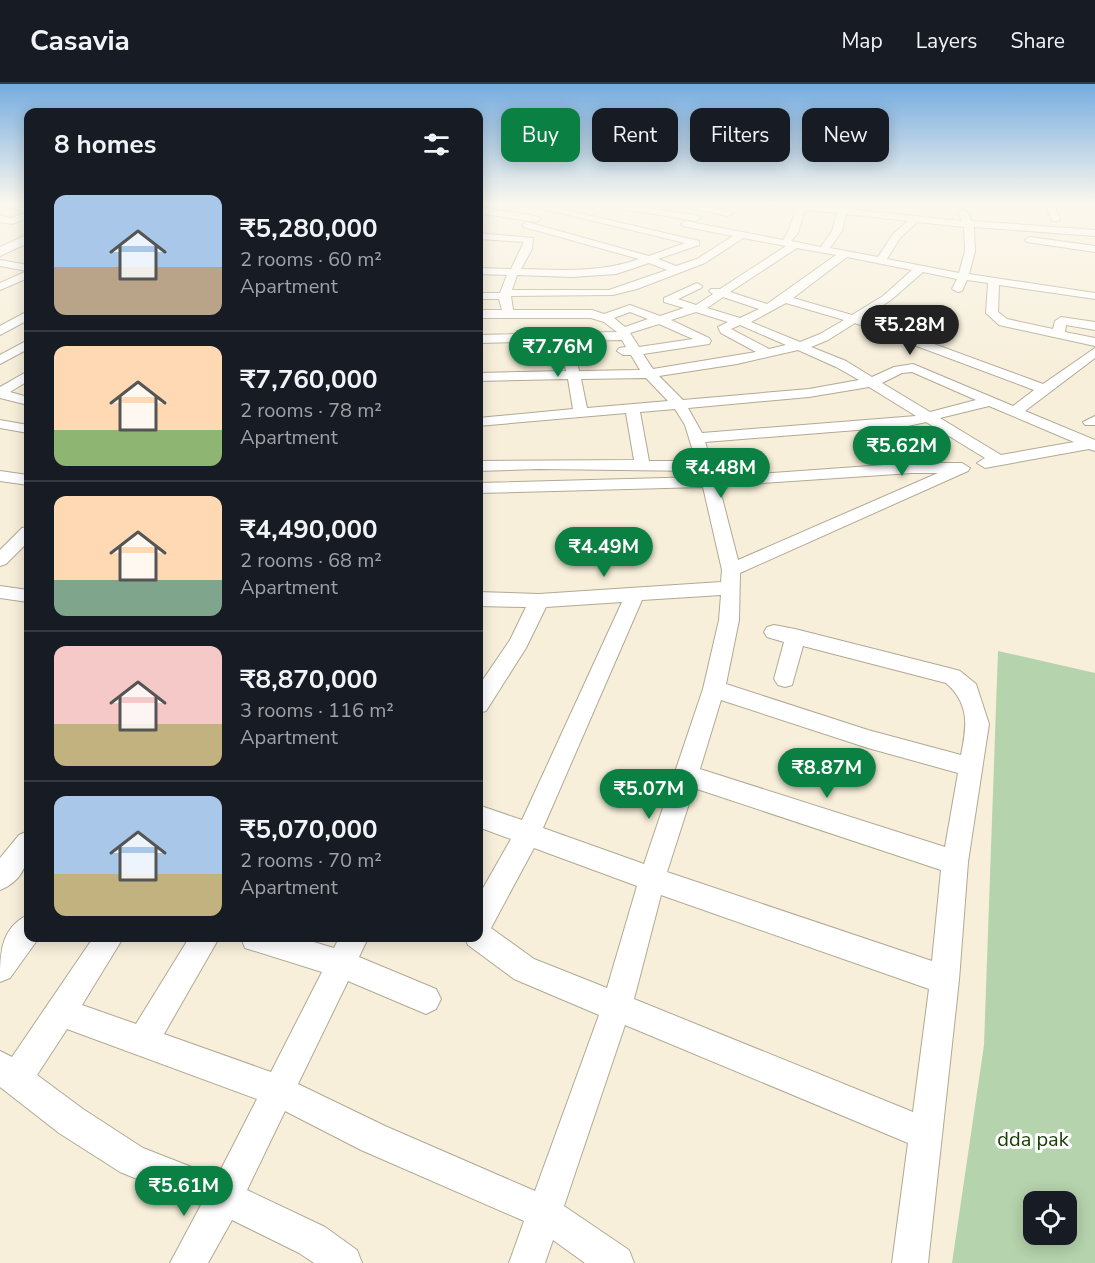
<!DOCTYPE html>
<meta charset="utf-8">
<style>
:root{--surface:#171b24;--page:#20242c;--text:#f1f3f6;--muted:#9ea1a6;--line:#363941;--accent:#0b8043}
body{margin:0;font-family:"Nunito Sans",sans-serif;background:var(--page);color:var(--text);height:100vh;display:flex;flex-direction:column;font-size:22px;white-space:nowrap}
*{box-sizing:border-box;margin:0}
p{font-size:20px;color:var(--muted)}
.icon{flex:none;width:33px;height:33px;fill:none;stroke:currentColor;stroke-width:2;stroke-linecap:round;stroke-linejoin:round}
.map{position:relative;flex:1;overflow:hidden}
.sheet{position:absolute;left:24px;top:24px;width:459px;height:834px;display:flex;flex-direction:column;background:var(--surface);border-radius:12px;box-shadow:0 3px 15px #0003}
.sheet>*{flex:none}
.top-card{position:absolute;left:501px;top:24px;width:504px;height:54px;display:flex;gap:12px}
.controls{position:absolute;left:1023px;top:1107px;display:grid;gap:12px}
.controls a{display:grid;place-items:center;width:54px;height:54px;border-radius:12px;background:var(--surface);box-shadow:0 3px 15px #0003;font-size:30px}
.price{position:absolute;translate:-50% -51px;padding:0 14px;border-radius:21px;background:var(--accent);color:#fff;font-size:20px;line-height:39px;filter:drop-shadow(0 2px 3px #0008)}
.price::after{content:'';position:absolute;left:50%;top:36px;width:18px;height:14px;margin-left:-9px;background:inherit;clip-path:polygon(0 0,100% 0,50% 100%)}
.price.active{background:#222;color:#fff}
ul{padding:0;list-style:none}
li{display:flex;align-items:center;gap:18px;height:150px;padding:0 30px}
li+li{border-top:2px solid var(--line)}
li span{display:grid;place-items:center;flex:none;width:168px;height:120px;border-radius:12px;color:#555}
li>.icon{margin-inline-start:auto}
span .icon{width:72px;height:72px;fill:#fffc;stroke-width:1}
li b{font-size:26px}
h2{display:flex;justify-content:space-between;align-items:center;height:72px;padding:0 30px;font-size:26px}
.tag{padding:0 21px;border-radius:12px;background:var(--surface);box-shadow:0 3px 15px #0003;font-size:21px;line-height:54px}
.tag.active{background:var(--accent);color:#fff}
header{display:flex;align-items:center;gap:36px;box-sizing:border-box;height:84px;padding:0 30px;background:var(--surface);border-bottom:2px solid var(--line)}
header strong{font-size:28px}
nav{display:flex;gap:33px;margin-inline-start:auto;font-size:21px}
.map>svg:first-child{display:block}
.green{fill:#b5d3ac;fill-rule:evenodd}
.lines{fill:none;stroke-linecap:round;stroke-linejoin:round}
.minor-casing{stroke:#b1a995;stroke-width:2}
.tertiary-casing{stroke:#b1a995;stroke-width:2}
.minor{fill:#fff;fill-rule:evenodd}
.tertiary{fill:#fff;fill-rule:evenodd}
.labels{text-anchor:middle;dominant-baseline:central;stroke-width:6;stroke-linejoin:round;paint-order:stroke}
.near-park-label{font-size:20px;fill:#164003;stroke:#fff}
</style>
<header>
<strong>Casavia</strong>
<nav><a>Map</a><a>Layers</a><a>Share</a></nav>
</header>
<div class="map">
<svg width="1095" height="1179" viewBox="0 0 1095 1179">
<rect width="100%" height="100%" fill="#f7efda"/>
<!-- green -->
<path class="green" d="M 998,567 L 1095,589 L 1095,1179 L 952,1179 L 984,961 ZM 1034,1118 L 1066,1118 L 1066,1150 L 1034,1150 Z"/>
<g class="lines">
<defs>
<path id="minor" d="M 0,120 L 28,122 L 28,128 L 0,122 Z
M 523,120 L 540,120 L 699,157 L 699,161 L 658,175 L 676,182 L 697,175 L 733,152 L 683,142 L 681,140 L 686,137 L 783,156 L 788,148 L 796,125 L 767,120 L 806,120 L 840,124 L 842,120 L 851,120 L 848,125 L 962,137 L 958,129 L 963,126 L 966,127 L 972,137 L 1095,146 L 1095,152 L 974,143 L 975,167 L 969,190 L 1095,209 L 1095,215 L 999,201 L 998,228 L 1007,235 L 1053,245 L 1055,237 L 1061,233 L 1095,238 L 1095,246 L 1066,241 L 1065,248 L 1095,254 L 1095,262 L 999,241 L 986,229 L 988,199 L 967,196 L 962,207 L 958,208 L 952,205 L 957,195 L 923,188 L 891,216 L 863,234 L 1043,300 L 1095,264 L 1095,274 L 1025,327 L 1095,356 L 1095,367 L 1089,365 L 985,384 L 977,379 L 985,374 L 926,338 L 908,342 L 705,358 L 716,393 L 912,379 L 962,379 L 970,384 L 968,387 L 740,489 L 739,536 L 726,600 L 868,646 L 961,671 C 967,642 970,620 946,599 L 803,562 L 792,601 L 785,603 L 778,601 L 774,595 L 784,558 L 767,553 L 764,548 L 767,543 L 774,541 L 795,545 L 953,585 L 960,587 L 976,600 L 989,640 L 968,778 L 959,896 L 928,1179 L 892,1179 L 908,1059 L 625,941 L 564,1122 L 629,1166 L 634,1179 L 585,1179 L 553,1156 L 545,1179 L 509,1179 L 524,1137 L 361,1066 L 285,1027 L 247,1106 L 325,1143 L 357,1166 L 362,1179 L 314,1179 L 299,1169 L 232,1136 L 208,1179 L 170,1179 L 201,1121 L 120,1088 L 59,1049 L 0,1003 L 0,967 L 12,973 L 93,854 L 123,854 L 82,921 L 136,940 L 189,854 L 219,854 L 164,950 L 271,988 L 322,888 L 245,864 L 241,854 L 300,854 L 334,864 L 339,854 L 368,854 L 359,873 L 436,905 L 441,915 L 436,925 L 426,930 L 348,897 L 298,1000 L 385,1042 L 535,1107 L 599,931 L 514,895 L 468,861 L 465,854 L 478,854 L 478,813 L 511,755 L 478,743 L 478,721 L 522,736 L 622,518 L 546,523 L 526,564 L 486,627 L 478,629 L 478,603 L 510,556 L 526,523 L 478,522 L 478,508 L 539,510 L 721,498 L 722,486 L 703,403 L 478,409 L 478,399 L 701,393 L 699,387 L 539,385 L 478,387 L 478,377 L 634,376 L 626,329 L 478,342 L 478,334 L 573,325 L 568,295 L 478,297 L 478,289 L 566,287 L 561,257 L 478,259 L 478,251 L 617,248 L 604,238 L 591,234 L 478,234 L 478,226 L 502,226 L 499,215 L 478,215 L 478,209 L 500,209 L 507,191 L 478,190 L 478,184 L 511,185 L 524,158 L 478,155 L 478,149 L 533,154 L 532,165 L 521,185 C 561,186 600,189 639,175 L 524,143 L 522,141 L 527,138 L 649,172 L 685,159 ZM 805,126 L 837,129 L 832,147 L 821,163 L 791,157 L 798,149 ZM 846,130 L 908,137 L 893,150 L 878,173 L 830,164 L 842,147 ZM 917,138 L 964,143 L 965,167 L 959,189 L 887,175 L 900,154 ZM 743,154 L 786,162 L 720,205 L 711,205 L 709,207 L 713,210 L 696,221 L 678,215 L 701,204 L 702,202 L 697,199 L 664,214 L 664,218 L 684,224 L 660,232 L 630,221 L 604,230 L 592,226 L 513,226 L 511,212 L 613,211 L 637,205 L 705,179 ZM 797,164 L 836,171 L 767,220 L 730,208 ZM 847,173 L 912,186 L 883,212 L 852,231 L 793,214 ZM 649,179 L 667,186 L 609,206 L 512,206 L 517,191 L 572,193 L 616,190 ZM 723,213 L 759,225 L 740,234 L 707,224 ZM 786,219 L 844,236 L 820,250 L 800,258 L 751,238 ZM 630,228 L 648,235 L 625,243 L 614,234 ZM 696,228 L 728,238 L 718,243 L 721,249 L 756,268 L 653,285 L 643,270 L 709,260 L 711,257 L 709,254 L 671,236 ZM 855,239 L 1034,306 L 1013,322 L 913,280 L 894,283 L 872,293 L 846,277 L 811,263 L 828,256 ZM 659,240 L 693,255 L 639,263 L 630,249 ZM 740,241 L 786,261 L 769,265 L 731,245 ZM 622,256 L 626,263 L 619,264 L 617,267 L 623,271 L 631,271 L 640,286 L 579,287 L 573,257 ZM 798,266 L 836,283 L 859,296 L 809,305 L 683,316 L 659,292 L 737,280 ZM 912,288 L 976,316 L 930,328 L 882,299 L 902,289 ZM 646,294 L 668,317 L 587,324 L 581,295 ZM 869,303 L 916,332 L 702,349 L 688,324 L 809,313 ZM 989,322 L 1074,358 L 1001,371 L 940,334 ZM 675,325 L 685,341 L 696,377 L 649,377 L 640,328 ZM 912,389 L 938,389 L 738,476 L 719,402 ZM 721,511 L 719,536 L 703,605 L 644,780 L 543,744 L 642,516 ZM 721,616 L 868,664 L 958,689 L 945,763 L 700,685 ZM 694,704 L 941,786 L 932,877 L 667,788 ZM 534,764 L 637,802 L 607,904 L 534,875 L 491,844 ZM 661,811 L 929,905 L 913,1028 L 634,915 ZM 67,945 L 257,1015 L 217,1093 L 143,1064 L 83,1025 L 37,991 Z
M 593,120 L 618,120 L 696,131 L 701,134 L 696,137 Z
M 691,120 L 728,126 L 733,129 L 728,132 L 675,121 Z
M 1045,120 L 1054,120 L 1060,135 L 1058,137 L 1052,137 Z
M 478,123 L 536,132 L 541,135 L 536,138 L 478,129 Z
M 28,128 L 28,134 L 12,140 L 0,138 L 0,132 L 11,134 Z
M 1030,153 L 1095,162 L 1095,168 L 1027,158 L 1025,156 Z
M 0,176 L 28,181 L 28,194 L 0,206 L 0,199 L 27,187 L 0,182 Z
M 28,227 L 28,236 L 0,251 L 0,242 Z
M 28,256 L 28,265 L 0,280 L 0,271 Z
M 28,287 L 28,297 L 10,308 L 28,313 L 28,321 L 0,314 L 0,303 Z
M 1095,332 L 1095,341 L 1085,341 L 1083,338 Z
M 0,336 L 28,341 L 28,349 L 0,344 Z
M 0,387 L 28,391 L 28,401 L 0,397 Z
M 28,443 L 28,458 L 6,480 L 0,482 L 0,466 L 22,444 Z
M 0,502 L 28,506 L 28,518 L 0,514 Z
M 28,747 C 31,772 26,796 0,806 L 0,774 L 19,751 Z
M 28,831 L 28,854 L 38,855 L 10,894 L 0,898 C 0,871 0,844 28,831 Z"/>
<path id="tertiary" d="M 24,152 L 28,152 L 28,159 L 0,172 L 0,163 Z"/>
</defs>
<!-- minor casing -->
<use href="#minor" class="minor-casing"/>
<!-- tertiary casing -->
<use href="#tertiary" class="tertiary-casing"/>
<!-- minor -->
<use href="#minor" class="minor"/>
<!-- tertiary -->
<use href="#tertiary" class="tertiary"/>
</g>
<!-- sky -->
<linearGradient id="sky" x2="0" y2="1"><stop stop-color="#76ace0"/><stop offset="0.42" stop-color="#fbf8ee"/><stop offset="1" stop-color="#fbf8ee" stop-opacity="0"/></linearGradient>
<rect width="1095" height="285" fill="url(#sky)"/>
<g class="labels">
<!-- near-park labels -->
<g class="near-park-label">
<text x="1033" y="1055">dda pak</text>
</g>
</g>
</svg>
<div class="controls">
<a><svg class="icon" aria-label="locate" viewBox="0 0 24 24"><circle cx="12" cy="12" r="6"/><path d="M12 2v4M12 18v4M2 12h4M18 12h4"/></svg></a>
</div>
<b class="price active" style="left:910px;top:272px">₹5.28M</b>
<b class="price" style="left:558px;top:294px">₹7.76M</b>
<b class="price" style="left:902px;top:393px">₹5.62M</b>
<b class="price" style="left:721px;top:415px">₹4.48M</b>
<b class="price" style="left:604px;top:494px">₹4.49M</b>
<b class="price" style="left:827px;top:715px">₹8.87M</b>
<b class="price" style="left:649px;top:736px">₹5.07M</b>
<b class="price" style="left:184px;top:1133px">₹5.61M</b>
<div class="top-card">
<a class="tag active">Buy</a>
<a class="tag">Rent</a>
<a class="tag">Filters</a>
<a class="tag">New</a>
</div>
<section class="sheet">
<h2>8 homes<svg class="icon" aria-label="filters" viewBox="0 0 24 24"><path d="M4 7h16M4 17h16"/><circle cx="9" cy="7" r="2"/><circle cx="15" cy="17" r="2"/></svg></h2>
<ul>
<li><span style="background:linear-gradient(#a9c7e8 60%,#b9a48a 0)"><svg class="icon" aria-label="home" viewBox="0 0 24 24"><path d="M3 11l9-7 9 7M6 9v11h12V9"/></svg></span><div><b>₹5,280,000</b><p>2 rooms · 60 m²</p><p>Apartment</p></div></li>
<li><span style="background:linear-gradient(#ffd9b3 70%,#8fb573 0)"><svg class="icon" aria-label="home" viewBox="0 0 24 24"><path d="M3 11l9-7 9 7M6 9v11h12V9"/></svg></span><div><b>₹7,760,000</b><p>2 rooms · 78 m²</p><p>Apartment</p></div></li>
<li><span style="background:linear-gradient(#ffd9b3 70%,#7fa58c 0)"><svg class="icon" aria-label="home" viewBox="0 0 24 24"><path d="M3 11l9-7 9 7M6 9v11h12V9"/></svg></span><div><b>₹4,490,000</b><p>2 rooms · 68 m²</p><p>Apartment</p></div></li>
<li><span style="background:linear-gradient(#f6c9c9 65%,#c2b280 0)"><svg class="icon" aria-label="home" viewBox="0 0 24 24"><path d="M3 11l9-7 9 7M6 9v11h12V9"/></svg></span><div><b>₹8,870,000</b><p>3 rooms · 116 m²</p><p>Apartment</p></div></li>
<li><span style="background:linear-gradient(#a9c7e8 65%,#c2b280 0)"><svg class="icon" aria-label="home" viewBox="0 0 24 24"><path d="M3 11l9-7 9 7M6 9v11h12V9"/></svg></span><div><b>₹5,070,000</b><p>2 rooms · 70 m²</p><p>Apartment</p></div></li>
</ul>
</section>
</div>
